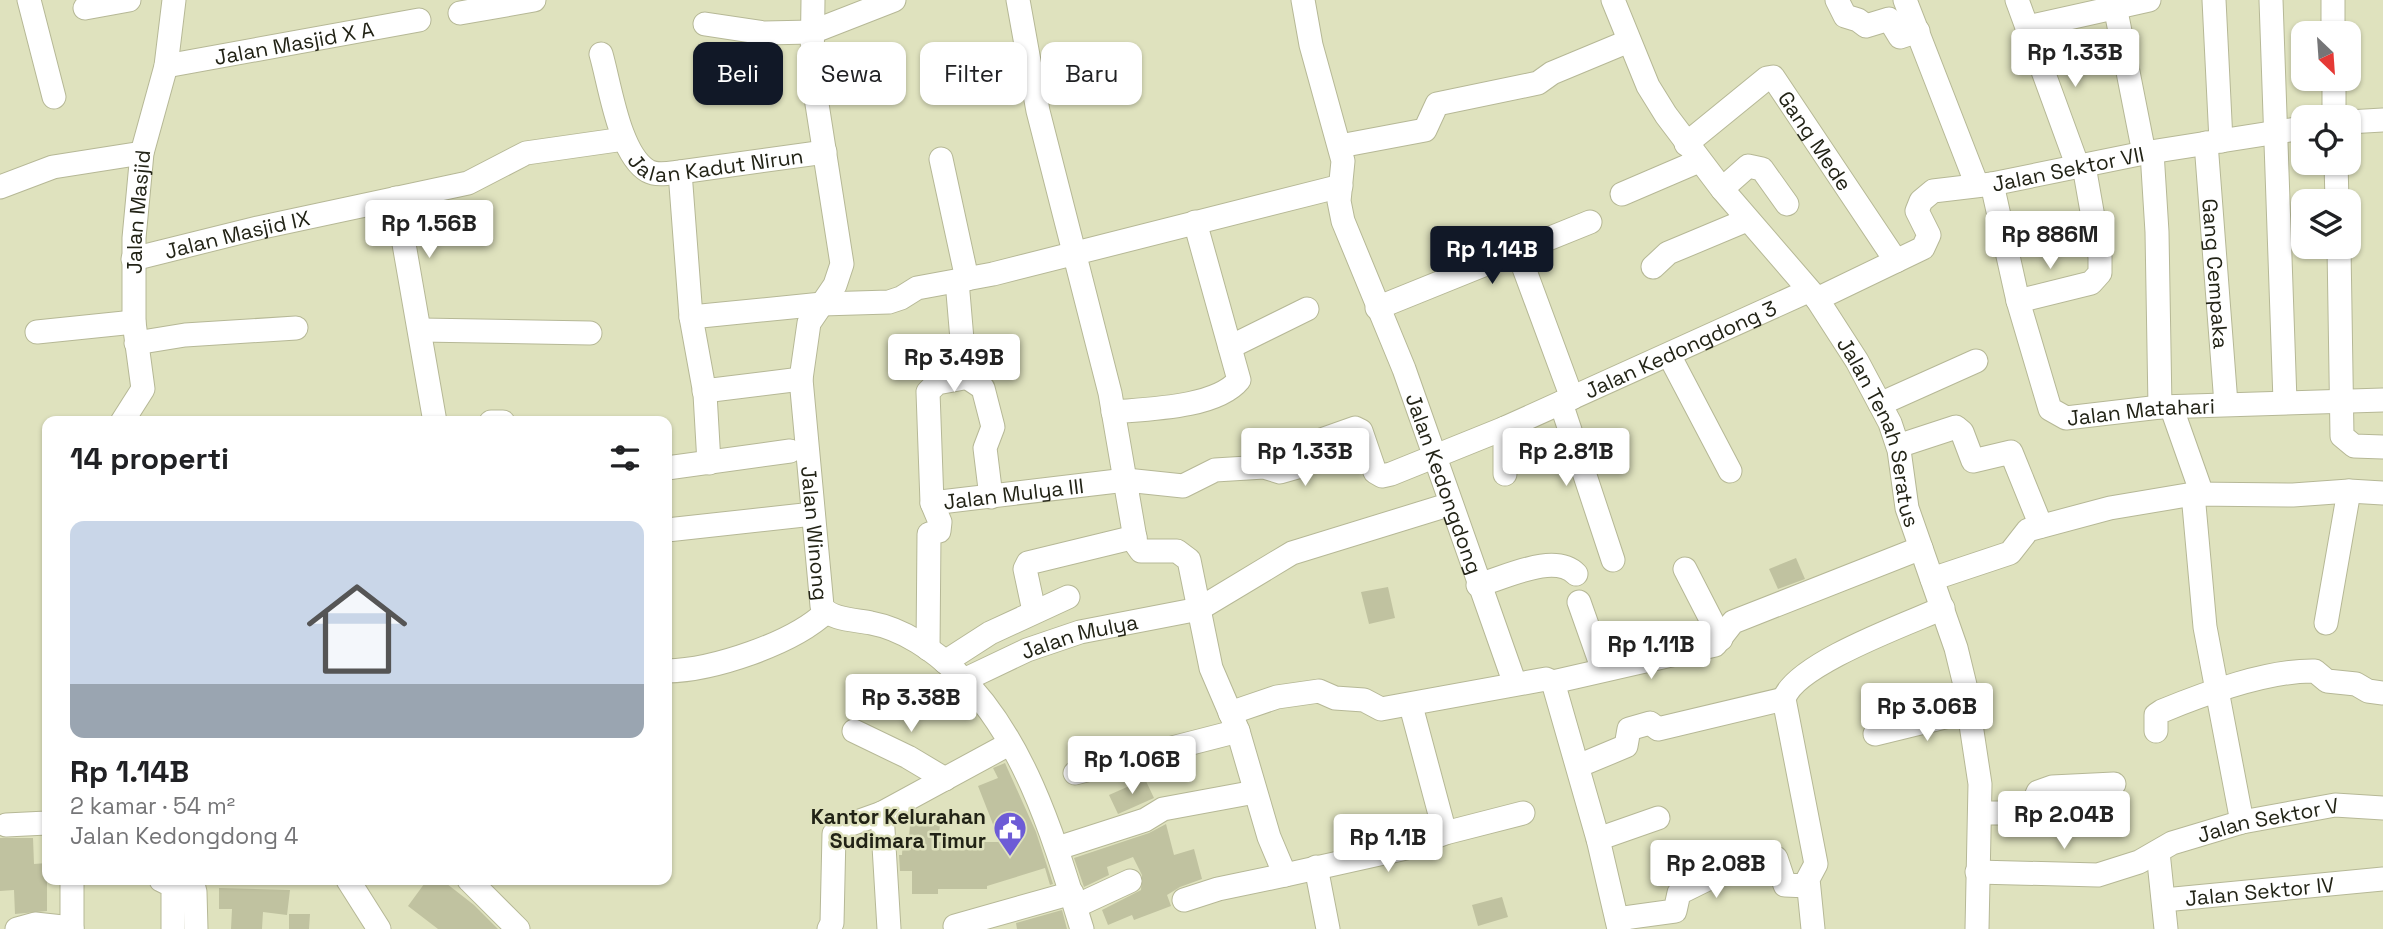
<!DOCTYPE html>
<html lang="id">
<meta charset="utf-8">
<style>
:root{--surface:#fff;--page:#f2f2f2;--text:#202124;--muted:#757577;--line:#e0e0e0;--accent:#111827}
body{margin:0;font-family:"Space Grotesk",sans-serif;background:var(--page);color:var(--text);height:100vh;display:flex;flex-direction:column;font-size:26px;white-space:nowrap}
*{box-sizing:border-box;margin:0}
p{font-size:23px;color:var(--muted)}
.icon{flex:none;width:38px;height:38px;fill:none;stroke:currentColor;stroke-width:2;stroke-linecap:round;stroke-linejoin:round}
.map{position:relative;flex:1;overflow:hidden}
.side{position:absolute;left:42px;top:416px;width:630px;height:469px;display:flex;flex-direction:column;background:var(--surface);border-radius:14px;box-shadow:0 2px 5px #0004}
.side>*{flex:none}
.top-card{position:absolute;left:693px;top:42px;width:665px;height:63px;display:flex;gap:14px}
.needle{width:46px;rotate:155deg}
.fabs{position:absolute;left:2291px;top:21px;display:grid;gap:14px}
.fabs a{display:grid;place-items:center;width:70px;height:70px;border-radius:14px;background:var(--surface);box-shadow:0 2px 5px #0004;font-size:35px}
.price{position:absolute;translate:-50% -60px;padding:0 16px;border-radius:7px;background:#fff;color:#222;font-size:23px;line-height:46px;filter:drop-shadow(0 2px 4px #0008)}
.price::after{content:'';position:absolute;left:50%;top:42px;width:21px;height:16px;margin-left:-10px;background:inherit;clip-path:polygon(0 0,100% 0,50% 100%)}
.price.current{background:var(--accent);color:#fff}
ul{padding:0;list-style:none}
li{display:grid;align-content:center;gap:14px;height:371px;padding:0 28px}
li+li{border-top:2px solid var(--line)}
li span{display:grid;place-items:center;height:217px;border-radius:14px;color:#555}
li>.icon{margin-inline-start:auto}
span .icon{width:126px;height:126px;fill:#fffc;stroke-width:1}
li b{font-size:30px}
h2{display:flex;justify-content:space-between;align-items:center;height:84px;padding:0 28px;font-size:30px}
.tag{padding:0 24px;border-radius:14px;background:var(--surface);box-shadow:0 2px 5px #0004;font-size:24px;line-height:63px}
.tag.current{background:var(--accent);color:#fff}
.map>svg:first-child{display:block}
.building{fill:#c0c2a0}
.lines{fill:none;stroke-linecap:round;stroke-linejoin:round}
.minor-casing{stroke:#b6b896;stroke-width:25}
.minor{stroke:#fff;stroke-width:23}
.labels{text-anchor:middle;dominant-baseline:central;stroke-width:5;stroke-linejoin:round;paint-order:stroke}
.street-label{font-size:21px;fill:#222316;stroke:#dfe2be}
.poi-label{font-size:21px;font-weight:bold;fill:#222316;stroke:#dfe2be;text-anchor:end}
</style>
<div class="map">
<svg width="2383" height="929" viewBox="0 0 2383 929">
<rect width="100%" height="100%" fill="#dfe2be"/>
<!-- building -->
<path class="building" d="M 1796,558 L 1805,579 L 1778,589 L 1769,569 Z
M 1388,587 L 1395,618 L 1369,624 L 1361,592 Z
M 1005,763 L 1036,832 L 1053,884 L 1050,885 L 1045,868 L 987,886 L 987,889 L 938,889 L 938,894 L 912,894 L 912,871 L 900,871 L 899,855 L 902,855 L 903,837 L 909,837 L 910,825 L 940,825 L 938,842 L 1000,842 L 978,786 L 998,778 L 993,768 Z
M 1145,779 L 1154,798 L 1118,814 L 1109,795 Z
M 1166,824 L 1174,855 L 1194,849 L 1202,879 L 1180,887 L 1167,895 L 1171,906 L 1134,920 L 1132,915 L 1108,925 L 1102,910 L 1141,890 L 1142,875 L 1133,857 L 1107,867 L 1109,875 L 1084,887 L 1074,858 L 1149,833 Z
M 0,838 L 33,838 L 34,864 L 47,863 L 47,911 L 15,914 L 14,890 L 0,891 Z
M 427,880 L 442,880 L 474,905 L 498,929 L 438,929 L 408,906 Z
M 219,888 L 290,890 L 287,915 L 263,912 L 262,929 L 231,929 L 232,909 L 219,909 Z
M 1502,897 L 1508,917 L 1478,926 L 1472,905 Z
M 1062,910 L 1067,929 L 1017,929 L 1016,923 Z
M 289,914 L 310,914 L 309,929 L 289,929 Z"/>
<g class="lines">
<defs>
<g id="minor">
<path d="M 29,0 L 54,97"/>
<path id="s1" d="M 813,0 L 812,72 L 842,264 L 835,285 L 809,323 L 801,379 L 822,606 C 829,620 857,620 871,623 C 903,629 934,650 957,673 C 1026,739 1055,842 1082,929"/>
<path d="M 1018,0 L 1038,111 L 1110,393 L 1136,544 L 1141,551 L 1177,551 L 1189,560 L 1211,668 L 1238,731 L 1269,837 L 1285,875 L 1406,848 L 1445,833 L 1523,813"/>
<path id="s2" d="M 1303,0 L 1311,45 L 1343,161 L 1339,201 L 1343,221 L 1404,369 L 1515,684"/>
<path id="s3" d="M 1613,0 L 1648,86 L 1666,115 L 1722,189 L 1817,299 L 1857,361 L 1890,423 L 1899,450 L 1907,508 L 1956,648 L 1965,685 L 1980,784 L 1977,929"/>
<path d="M 1837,0 L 1845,16 L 1858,20 L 1866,26 L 1889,19 L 1900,37 L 1918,31"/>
<path d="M 1905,0 L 1977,185"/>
<path d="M 2017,0 L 2078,167"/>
<path d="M 2214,0 L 2221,141"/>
<path d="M 2271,0 L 2285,401"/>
<path d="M 2333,0 L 2333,33"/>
<path d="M 2115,6 L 2144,153"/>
<path d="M 85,8 L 129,0"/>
<path d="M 460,13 L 534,0"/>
<path d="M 705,24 L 764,33 L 812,32 L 894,0"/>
<path d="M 2028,27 L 2149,0"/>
<path id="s4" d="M 601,54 C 610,85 619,154 648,171 C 657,176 670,173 680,172 L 825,152"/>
<path id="s5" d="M 166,66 L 419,20"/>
<path d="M 2334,79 L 2334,117"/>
<path d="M 2348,122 L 2383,120"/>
<path id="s6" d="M 2206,143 L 2226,404"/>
<path id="s7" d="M 1686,144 L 1767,78 L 1773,77 L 1896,261"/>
<path d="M 1340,146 L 1425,130 L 1437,104 L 1538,83 L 1552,73 L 1629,41"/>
<path d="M 2152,152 L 2157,232 L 2160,407"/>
<path d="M 941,159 L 967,279"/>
<path d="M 2336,163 L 2337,201"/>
<path d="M 680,172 L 691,317 L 705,394 L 709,463"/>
<path id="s8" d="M 1992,184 L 2018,301 L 2050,409 L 2066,418 L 2160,407 L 2383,400"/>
<path d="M 0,187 L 53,167 L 142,153"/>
<path d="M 1722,189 L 1748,166 L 1762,169 L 1787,204"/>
<path d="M 1622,194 L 1699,161"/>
<path d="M 396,198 L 435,422"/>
<path d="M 2339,247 L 2342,436 L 2354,446 L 2383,447"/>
<path d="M 1518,252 L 1572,398"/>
<path id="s9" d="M 133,259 L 258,228 L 468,183 L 526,153 L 624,139"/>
<path d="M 1653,267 L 1668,253 L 1747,220"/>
<path d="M 957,281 L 964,363 L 971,380 L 983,388 L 993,427 L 985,448 L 991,497"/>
<path id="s10" d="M 1817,299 L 1923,248 L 1929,235 L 1917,211 L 1921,201 L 1933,191 L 1992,184 L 2144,153 L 2303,128"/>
<path d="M 2018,301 L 2091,283 L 2100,273 L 2100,257 L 2084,166"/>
<path d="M 1377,308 L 1590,222"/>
<path d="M 691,317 L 822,304 L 889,302 L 901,298 L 917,288 L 993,274 L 1341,186"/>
<path d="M 421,330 L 590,333"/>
<path d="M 37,332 L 134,322"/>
<path d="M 136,343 L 185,335 L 296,328"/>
<path d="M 1230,347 L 1307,309"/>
<path d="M 1669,355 L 1730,471"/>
<path d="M 704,391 L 801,379"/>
<path d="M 1561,403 L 1613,560"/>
<path d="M 1880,404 L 1976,361"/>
<path d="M 2172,409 L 2202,494"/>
<path d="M 1113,412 C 1147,409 1216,408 1239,380 L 1195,222"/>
<path id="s11" d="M 122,422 L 143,389 L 134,322 L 134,238 L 142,153 L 166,66 L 174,0"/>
<path d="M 491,422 L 503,422"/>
<path d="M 1505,428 L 1505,474"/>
<path d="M 1898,446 L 1956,427 L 1962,432 L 1973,461 L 2011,452 L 2041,526"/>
<path d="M 667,468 L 790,451"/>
<path d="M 2193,494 L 2205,627 L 2242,822"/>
<path id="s12" d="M 932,503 L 1126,480 L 1183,486 L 1215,470 L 1264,467 L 1280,472 L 1301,466 L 1304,446 L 1355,428 L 1361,431 L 1375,472 L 1382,476 L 1391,474 L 1505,428 L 1808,291"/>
<path d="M 667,530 L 813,514"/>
<path d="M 1685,569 L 1721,639"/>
<path d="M 1932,579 L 2010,553 L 2028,530 L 2110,508 L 2193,494 L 2293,495 L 2349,491 L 2383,493"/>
<path d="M 1478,585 C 1505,578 1554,552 1576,574"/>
<path d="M 1579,602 L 1603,670"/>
<path d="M 1034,611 L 1025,569 L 1028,563 L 1135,537"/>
<path d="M 2326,623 L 2349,491"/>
<path d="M 928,649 L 929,534 L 939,531 L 940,522 L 932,503 L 928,392 L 937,383 L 969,377"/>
<path d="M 945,662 L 990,633 L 1068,597"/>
<path d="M 667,671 C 713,670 792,644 826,612"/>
<path id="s13" d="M 964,680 L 1027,650 L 1080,632 L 1199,609 L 1292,553 L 1451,504"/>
<path d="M 1553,682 L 1715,645 L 1733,622 L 1921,548"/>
<path d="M 1411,706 L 1445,833"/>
<path d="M 1230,713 L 1277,697 L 1319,691 L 1335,698 L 1364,700 L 1381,709 L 1546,679 L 1553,682 L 1598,839 L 1619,929"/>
<path d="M 854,731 L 908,757 L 945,779"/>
<path d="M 2156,731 L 2156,715 L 2162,711 C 2206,693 2268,670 2315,671 L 2327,681 L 2356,684 L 2368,691 L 2383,693"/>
<path d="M 1875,734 L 1969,711"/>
<path d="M 1578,766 L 1626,746 L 1629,729 L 1650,723 L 1658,729 L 1784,699"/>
<path d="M 1075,773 L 1238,731"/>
<path d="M 882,813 L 889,929"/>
<path d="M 1981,813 L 2029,813 L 2038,792 L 2052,787 L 2114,784"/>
<path d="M 6,825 L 47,823"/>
<path d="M 1598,839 L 1658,818"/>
<path d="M 1058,848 L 1145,820 L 1163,809 L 1255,792"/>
<path d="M 2158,852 L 2166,929"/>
<path d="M 1316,867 L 1328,929"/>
<path id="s14" d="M 1977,872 L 2098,875 L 2139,862 L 2172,843 L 2242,822 L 2335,805 L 2383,808"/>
<path d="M 72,880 L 72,929"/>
<path d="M 161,880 L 173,886 L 173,929"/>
<path d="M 192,880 L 195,892 L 196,929"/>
<path d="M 348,880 L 379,929"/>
<path d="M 469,880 L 518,929"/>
<path d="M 1184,900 L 1218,889 L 1285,875"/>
<path id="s15" d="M 2164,900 L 2383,879"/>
<path d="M 1076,906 L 1130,881"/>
<path d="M 1617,919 L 1675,911 L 1679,893 C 1709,879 1743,858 1776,858 L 1785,885 L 1808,886"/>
<path d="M 955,926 L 1072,893"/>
<path d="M 17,929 L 35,924 L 72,928"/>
<path d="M 829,929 L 832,923 L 834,834 L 840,828 L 882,813 L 1009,744"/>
<path d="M 1813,929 L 1808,879 L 1816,864 L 1784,699 C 1795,664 1907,624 1943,608"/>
</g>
</defs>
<!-- minor casing -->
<use href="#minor" class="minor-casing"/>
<!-- minor -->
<use href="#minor" class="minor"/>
</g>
<!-- icons -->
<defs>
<symbol id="civic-pin" viewBox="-11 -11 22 30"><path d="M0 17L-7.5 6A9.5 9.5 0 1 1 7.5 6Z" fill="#6d5cd6" stroke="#dfe2be"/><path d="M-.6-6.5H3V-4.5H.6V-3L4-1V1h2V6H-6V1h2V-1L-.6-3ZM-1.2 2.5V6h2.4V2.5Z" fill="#fff"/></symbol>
</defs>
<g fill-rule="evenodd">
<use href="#civic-pin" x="991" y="809" width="38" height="52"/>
</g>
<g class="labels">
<!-- street labels -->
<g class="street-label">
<text stroke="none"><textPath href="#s5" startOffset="130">Jalan Masjid X A</textPath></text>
<text stroke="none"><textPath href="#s7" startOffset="187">Gang Mede</textPath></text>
<text stroke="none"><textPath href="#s4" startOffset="196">Jalan Kadut Nirun</textPath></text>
<text stroke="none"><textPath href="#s10" startOffset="322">Jalan Sektor VII</textPath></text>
<text stroke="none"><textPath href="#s11" startOffset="217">Jalan Masjid</textPath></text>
<text stroke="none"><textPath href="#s9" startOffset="107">Jalan Masjid IX</textPath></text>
<text stroke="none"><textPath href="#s6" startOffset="131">Gang Cempaka</textPath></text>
<text stroke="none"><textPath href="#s12" startOffset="833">Jalan Kedongdong 3</textPath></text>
<text stroke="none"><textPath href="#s8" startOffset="326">Jalan Matahari</textPath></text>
<text stroke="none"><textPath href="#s3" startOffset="514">Jalan Tenah Seratus</textPath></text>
<text stroke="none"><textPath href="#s2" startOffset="508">Jalan Kedongdong</textPath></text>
<text stroke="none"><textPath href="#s12" startOffset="82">Jalan Mulya III</textPath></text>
<text stroke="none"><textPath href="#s1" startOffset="546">Jalan Winong</textPath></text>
<text stroke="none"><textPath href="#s13" startOffset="124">Jalan Mulya</textPath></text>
<text stroke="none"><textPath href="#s14" startOffset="301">Jalan Sektor V</textPath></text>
<text stroke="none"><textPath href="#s15" startOffset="96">Jalan Sektor IV</textPath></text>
</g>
<!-- poi labels -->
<g class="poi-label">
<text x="986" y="816">Kantor Kelurahan<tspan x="986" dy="24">Sudimara Timur</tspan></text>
</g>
</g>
</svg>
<div class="fabs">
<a><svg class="needle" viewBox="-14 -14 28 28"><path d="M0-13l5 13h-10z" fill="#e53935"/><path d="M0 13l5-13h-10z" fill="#757577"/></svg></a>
<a><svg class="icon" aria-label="locate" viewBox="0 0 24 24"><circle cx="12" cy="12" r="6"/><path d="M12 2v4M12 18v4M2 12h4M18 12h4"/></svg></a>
<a><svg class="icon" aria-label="layers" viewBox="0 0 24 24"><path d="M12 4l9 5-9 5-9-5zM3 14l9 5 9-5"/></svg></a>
</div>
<b class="price" style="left:2075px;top:89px">Rp 1.33B</b>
<b class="price" style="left:429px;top:260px">Rp 1.56B</b>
<b class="price" style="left:2050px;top:271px">Rp 886M</b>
<b class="price current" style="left:1492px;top:286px">Rp 1.14B</b>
<b class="price" style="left:954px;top:394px">Rp 3.49B</b>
<b class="price" style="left:1305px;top:488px">Rp 1.33B</b>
<b class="price" style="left:1566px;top:488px">Rp 2.81B</b>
<b class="price" style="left:1651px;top:681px">Rp 1.11B</b>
<b class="price" style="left:911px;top:734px">Rp 3.38B</b>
<b class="price" style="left:1927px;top:743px">Rp 3.06B</b>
<b class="price" style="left:1132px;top:796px">Rp 1.06B</b>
<b class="price" style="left:2064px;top:851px">Rp 2.04B</b>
<b class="price" style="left:1388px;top:874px">Rp 1.1B</b>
<b class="price" style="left:1716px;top:900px">Rp 2.08B</b>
<div class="top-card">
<a class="tag current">Beli</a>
<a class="tag">Sewa</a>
<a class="tag">Filter</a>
<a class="tag">Baru</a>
</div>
<section class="side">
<h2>14 properti<svg class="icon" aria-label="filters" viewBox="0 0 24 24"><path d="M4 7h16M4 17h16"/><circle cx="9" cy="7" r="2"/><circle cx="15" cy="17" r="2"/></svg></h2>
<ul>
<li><span style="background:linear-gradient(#c9d6e8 75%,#9aa5b1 0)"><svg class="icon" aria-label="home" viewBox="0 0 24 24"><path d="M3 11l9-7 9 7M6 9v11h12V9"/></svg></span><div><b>Rp 1.14B</b><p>2 kamar · 54 m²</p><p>Jalan Kedongdong 4</p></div></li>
</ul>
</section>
</div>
